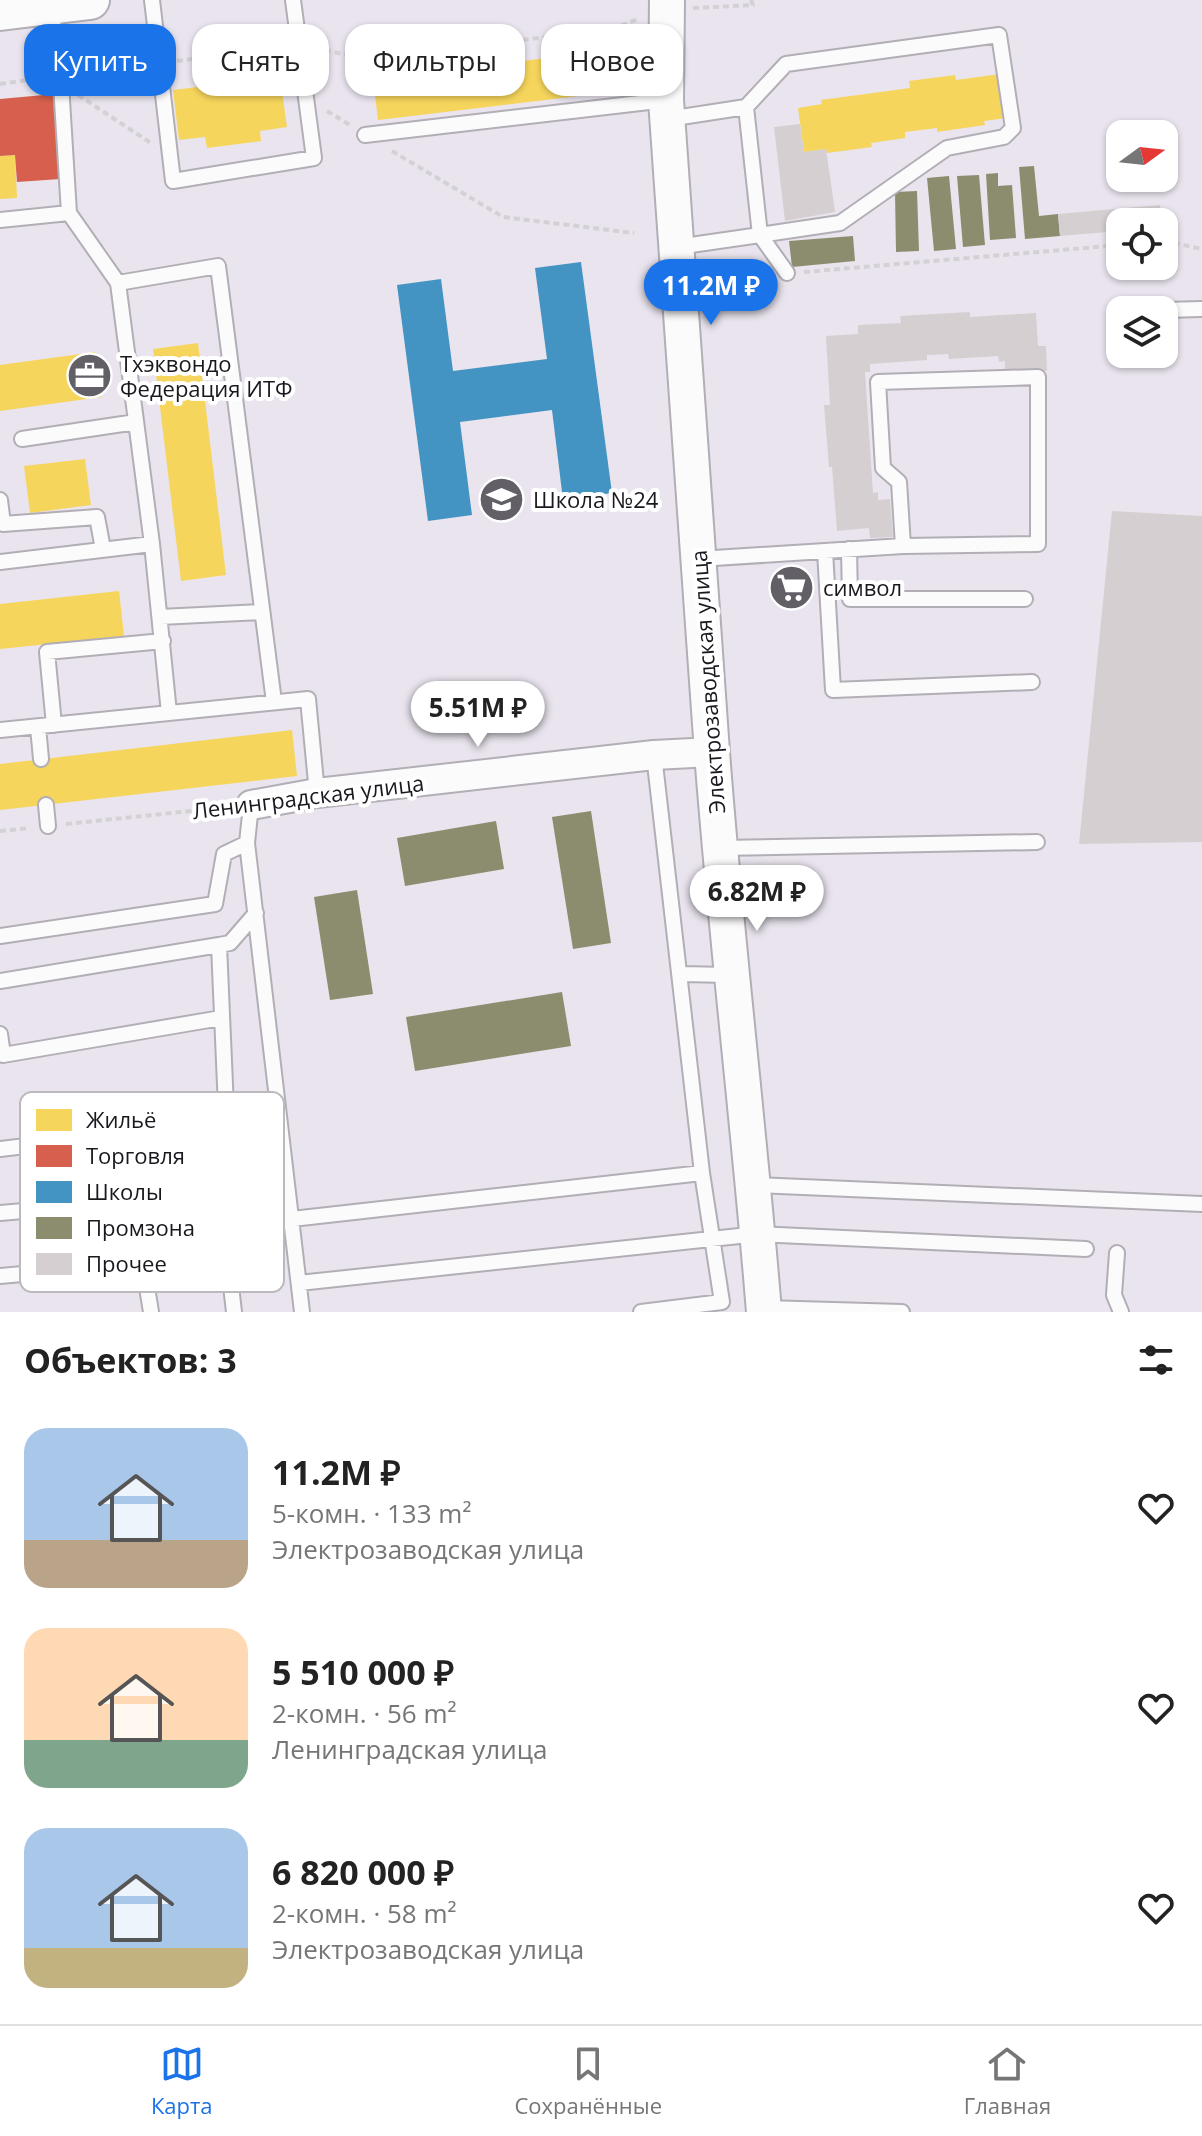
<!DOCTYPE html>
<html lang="ru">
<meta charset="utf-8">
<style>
:root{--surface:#fff;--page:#f2f2f2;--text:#222;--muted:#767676;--line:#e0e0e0;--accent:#1a73e8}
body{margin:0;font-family:"Open Sans",sans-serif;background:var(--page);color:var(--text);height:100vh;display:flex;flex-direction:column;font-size:30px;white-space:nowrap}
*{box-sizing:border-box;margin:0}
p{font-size:26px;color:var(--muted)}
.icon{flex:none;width:44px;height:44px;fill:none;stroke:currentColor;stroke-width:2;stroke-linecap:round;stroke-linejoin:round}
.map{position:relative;height:1312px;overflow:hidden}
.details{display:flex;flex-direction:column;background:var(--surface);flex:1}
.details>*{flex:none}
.hud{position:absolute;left:24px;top:24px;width:800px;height:72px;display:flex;gap:16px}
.needle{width:52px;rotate:75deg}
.tools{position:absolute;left:1106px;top:120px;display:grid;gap:16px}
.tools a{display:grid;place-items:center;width:72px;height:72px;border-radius:16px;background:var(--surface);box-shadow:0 2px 6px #0004;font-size:40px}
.price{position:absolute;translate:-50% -68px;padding:0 18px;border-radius:28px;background:#fff;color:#222;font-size:26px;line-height:52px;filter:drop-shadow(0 2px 4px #0008)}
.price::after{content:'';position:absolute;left:50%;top:48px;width:24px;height:18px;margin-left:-12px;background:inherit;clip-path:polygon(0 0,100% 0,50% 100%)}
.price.active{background:var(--accent);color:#fff}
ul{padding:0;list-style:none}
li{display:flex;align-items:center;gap:24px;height:200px;padding:0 24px}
li span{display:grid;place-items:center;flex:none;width:224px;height:160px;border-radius:24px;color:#555}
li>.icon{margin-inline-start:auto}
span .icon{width:96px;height:96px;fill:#fffc;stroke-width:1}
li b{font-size:34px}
h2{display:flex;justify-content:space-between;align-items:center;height:96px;padding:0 24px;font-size:34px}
.chip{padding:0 28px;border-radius:24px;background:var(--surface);box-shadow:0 2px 6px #0004;font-size:28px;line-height:72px}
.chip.active{background:var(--accent);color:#fff}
.dock{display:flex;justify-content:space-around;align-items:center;height:112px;border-top:2px solid var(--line);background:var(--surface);font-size:22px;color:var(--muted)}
.dock a{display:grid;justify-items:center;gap:4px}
.dock .active{color:var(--accent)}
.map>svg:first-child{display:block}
.homes{fill:#f6d55c}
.shops{fill:#d6604d}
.schools{fill:#4393c3}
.industry{fill:#8c8c6e}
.building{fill:#d6cfd1}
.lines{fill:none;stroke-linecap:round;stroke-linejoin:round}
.service-casing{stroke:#b2aeb6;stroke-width:18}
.minor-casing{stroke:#b2aeb6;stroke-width:32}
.tertiary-casing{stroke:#b2aeb6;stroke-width:38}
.secondary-casing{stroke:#b2aeb6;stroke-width:42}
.path{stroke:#d3d1d4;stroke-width:4;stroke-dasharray:6 4;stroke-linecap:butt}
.service{stroke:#fcfbfc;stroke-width:14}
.minor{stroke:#fcfbfc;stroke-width:28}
.tertiary{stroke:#fcfbfc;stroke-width:34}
.secondary{stroke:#fcfbfc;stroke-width:38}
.labels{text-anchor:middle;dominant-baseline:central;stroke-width:8;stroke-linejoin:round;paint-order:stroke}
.poi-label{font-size:22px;fill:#1b171e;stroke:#fff;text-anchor:start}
.street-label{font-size:22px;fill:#1b171e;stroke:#fff}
.key{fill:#fff;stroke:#bbb9bc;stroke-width:2}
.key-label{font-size:22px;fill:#1b171e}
</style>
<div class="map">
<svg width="1202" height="1312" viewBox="0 0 1202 1312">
<rect width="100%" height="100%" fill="#e9e4ee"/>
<!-- homes -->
<path class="homes" d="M 606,51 L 611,92 L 378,120 L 373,79 Z
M 256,67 L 258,80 L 280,77 L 287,127 L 260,131 L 261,141 L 207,148 L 205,137 L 179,140 L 173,90 L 198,87 L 196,74 Z
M 1000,74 L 1006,118 L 984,121 L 985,125 L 937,132 L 937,128 L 905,132 L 905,138 L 871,143 L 872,147 L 827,153 L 826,149 L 804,152 L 798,108 L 822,104 L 821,100 L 910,88 L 909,81 L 955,75 L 956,80 Z
M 15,155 L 17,198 L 0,199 L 0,156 Z
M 198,343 L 226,575 L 181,581 L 153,349 Z
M 95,352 L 101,397 L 0,411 L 0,365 Z
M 85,459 L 91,505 L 30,513 L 24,466 Z
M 119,591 L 124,636 L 0,649 L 0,604 Z
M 292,730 L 297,776 L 0,810 L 0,764 Z"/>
<!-- shops -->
<path class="shops" d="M 55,94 L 60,179 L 17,182 L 15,155 L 0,156 L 0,99 Z"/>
<!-- schools -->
<path class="schools" d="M 581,262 L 612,493 L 563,500 L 552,410 L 460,422 L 472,515 L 428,521 L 397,285 L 441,279 L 453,371 L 547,359 L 535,268 Z"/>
<!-- industry -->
<path class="industry" d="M 1034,166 L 1039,216 L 1058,214 L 1060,236 L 1025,239 L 1019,167 Z
M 998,173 L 998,186 L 1012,185 L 1016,238 L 990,240 L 986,174 Z
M 979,175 L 985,245 L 963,247 L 957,176 Z
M 949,176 L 956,249 L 934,251 L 927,178 Z
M 917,191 L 919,251 L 896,252 L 895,192 Z
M 853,236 L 855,261 L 792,267 L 789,241 Z
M 591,811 L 611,943 L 573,949 L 552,817 Z
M 496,821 L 504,869 L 405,886 L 397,838 Z
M 357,890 L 373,994 L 330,1000 L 314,897 Z
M 562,992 L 571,1046 L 415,1071 L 406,1017 Z"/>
<!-- building -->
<path class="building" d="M 800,124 L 804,152 L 826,149 L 835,212 L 785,221 L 774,127 Z
M 1160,205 L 1161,222 L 1120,222 L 1120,231 L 1060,236 L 1058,214 Z
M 970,312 L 970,317 L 1036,313 L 1038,346 L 1046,346 L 1047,371 L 1005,373 L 1005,361 L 999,362 L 998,356 L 949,359 L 948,354 L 927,355 L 927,360 L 870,364 L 870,372 L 865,372 L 873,493 L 878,492 L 878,500 L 890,499 L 893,537 L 870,538 L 869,528 L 837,531 L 832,467 L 829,467 L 824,405 L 830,405 L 826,336 L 858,334 L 858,325 L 901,323 L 900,316 Z
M 1112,511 L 1202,516 L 1202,842 L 1079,844 Z"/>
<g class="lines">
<defs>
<path id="service" d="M 152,0 L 173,181 L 314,158 L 293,0
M 746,107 L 786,64 L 999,35 L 1013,128 L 1004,137 L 947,148 L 840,223 L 760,235 L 787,273
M 668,119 L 746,107 L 760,235 L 677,247
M 365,135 L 666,100
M 69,213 L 118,283 L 152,544 L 169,713
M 0,220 L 69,213 L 61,84 L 51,5
M 118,283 L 218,266 L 274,702
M 1164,310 L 1202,309
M 22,439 L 136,422
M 0,500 L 3,524 L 97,517 L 103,549
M 849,549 L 850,599 L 1025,599
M 825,551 L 833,690 L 1032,682
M 699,559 L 903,546 L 1038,544 L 1038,377 L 878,382 L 883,468 L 899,482 L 903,546
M 0,562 L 152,544
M 160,617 L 262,612
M 54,725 L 47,652 L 163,641
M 38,727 L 41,759
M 0,730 L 308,699 L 317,793
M 46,805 L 48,826
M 251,805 L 247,843 L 302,1312
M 719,848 L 1037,842
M 0,936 L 215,904 L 224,854 L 247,843
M 679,974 L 731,975
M 0,981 L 219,945
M 0,1034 L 3,1055 L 221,1018
M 0,1149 L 135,1133 L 143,1263 L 151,1312
M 754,1185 L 1202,1204
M 0,1213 L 139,1201
M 292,1219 L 702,1173
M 1117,1253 L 1114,1295 L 1121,1312
M 0,1276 L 143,1263
M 299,1283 L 758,1234 L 1086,1249
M 764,1308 L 902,1312
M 234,1312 L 213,1128 L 226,1108 L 219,945 L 230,943 L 256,913
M 641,1312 L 722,1302 L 702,1173 L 654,755"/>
<path id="minor" d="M 251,805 L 317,793 L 654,755 L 712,752"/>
<path id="tertiary" d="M 667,0 L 666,100 L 712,752 C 726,939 749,1125 764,1312"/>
<path id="secondary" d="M 0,11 L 90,0"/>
</defs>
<!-- service casing -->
<use href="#service" class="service-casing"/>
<!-- minor casing -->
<use href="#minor" class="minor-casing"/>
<!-- tertiary casing -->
<use href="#tertiary" class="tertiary-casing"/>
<!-- secondary casing -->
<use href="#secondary" class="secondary-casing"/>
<!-- path -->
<path class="path" d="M 693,8 L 753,5 L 751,0
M 315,48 L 366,59 L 613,29 L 638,19
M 177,61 L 283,47
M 78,74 L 140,66
M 0,84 L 41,78
M 78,95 L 151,143
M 327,111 L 350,125
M 392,151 L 503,217 L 634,233
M 1164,241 L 1202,249
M 804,272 L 1120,245
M 708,274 L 767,273
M 66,824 L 229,807
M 0,831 L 30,828"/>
<!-- service -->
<use href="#service" class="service"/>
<!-- minor -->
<use href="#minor" class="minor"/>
<!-- tertiary -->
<use href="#tertiary" class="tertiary"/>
<!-- secondary -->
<use href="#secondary" class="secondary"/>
</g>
<!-- icons -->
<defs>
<symbol id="office-disc" viewBox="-11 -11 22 22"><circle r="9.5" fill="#635f67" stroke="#fff"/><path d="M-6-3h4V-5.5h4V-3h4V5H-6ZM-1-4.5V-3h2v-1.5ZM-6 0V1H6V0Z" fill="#fff"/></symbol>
<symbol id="school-disc" viewBox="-11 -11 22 22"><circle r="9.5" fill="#635f67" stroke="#fff"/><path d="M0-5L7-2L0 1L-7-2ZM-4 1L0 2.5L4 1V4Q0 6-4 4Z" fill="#fff"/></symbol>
<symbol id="supermarket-disc" viewBox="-11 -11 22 22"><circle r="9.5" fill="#635f67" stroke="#fff"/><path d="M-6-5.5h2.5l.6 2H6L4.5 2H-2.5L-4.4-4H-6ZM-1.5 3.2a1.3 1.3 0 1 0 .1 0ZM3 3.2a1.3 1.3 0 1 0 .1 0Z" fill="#fff"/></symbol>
</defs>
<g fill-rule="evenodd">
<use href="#office-disc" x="64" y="350" width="51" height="51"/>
<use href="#school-disc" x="476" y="474" width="51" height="51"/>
<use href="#supermarket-disc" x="766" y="562" width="51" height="51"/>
</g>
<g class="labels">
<!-- poi labels -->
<g class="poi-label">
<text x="120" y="363">Тхэквондо<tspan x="120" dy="25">Федерация ИТФ</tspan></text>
<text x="533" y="499">Школа №24</text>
<text x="823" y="587">символ</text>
</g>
<!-- street labels -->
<g class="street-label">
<text transform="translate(707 682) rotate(-94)">Электрозаводская улица</text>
<text transform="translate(308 796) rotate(-7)">Ленинградская улица</text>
</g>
</g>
<!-- legend -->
<rect x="20" y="1092" width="264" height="200" rx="12" class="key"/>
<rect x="36" y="1109" width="36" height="22" fill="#f6d55c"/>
<rect x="36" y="1145" width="36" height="22" fill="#d6604d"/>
<rect x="36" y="1181" width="36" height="22" fill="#4393c3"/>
<rect x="36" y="1217" width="36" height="22" fill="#8c8c6e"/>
<rect x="36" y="1253" width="36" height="22" fill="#d6cfd1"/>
<g class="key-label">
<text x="86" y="1128">Жильё</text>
<text x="86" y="1164">Торговля</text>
<text x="86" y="1200">Школы</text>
<text x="86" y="1236">Промзона</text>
<text x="86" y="1272">Прочее</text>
</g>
</svg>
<div class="tools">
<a><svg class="needle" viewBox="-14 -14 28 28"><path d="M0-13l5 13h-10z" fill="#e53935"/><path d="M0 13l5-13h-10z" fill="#767676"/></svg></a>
<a><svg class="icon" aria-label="locate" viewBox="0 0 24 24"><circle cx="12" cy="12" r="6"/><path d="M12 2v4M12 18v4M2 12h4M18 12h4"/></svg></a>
<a><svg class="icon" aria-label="layers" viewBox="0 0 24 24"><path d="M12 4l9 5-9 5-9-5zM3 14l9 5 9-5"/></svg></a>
</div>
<b class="price active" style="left:711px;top:327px">11.2M ₽</b>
<b class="price" style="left:478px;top:749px">5.51M ₽</b>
<b class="price" style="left:757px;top:933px">6.82M ₽</b>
<div class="hud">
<a class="chip active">Купить</a>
<a class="chip">Снять</a>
<a class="chip">Фильтры</a>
<a class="chip">Новое</a>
</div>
</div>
<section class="details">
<h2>Объектов: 3<svg class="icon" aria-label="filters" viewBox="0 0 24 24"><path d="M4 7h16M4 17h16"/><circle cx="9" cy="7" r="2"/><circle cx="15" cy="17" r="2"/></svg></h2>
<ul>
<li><span style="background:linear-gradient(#a9c7e8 70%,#b9a48a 0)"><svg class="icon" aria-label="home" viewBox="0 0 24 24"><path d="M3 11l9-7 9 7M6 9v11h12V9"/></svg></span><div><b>11.2M ₽</b><p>5-комн. · 133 m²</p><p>Электрозаводская улица</p></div><svg class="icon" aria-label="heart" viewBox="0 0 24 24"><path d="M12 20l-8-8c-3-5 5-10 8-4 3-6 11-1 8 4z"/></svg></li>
<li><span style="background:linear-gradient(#ffd9b3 70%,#7fa58c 0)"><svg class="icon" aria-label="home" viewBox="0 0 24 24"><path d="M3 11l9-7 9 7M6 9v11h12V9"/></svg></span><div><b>5 510 000 ₽</b><p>2-комн. · 56 m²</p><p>Ленинградская улица</p></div><svg class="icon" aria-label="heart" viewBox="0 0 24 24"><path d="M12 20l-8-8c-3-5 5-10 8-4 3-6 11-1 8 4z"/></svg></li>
<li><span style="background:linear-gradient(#a9c7e8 75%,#c2b280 0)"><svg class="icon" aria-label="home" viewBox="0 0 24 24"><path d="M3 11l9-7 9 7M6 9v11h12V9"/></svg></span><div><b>6 820 000 ₽</b><p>2-комн. · 58 m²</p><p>Электрозаводская улица</p></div><svg class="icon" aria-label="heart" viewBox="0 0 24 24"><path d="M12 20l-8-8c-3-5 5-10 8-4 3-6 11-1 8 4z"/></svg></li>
</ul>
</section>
<nav class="dock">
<a class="active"><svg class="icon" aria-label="map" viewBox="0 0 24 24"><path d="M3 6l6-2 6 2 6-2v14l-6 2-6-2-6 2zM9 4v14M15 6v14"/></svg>Карта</a>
<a><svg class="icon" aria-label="saved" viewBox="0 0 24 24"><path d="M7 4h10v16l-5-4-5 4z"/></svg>Сохранённые</a>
<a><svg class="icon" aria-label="home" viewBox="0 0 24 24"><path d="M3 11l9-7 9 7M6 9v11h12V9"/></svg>Главная</a>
</nav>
